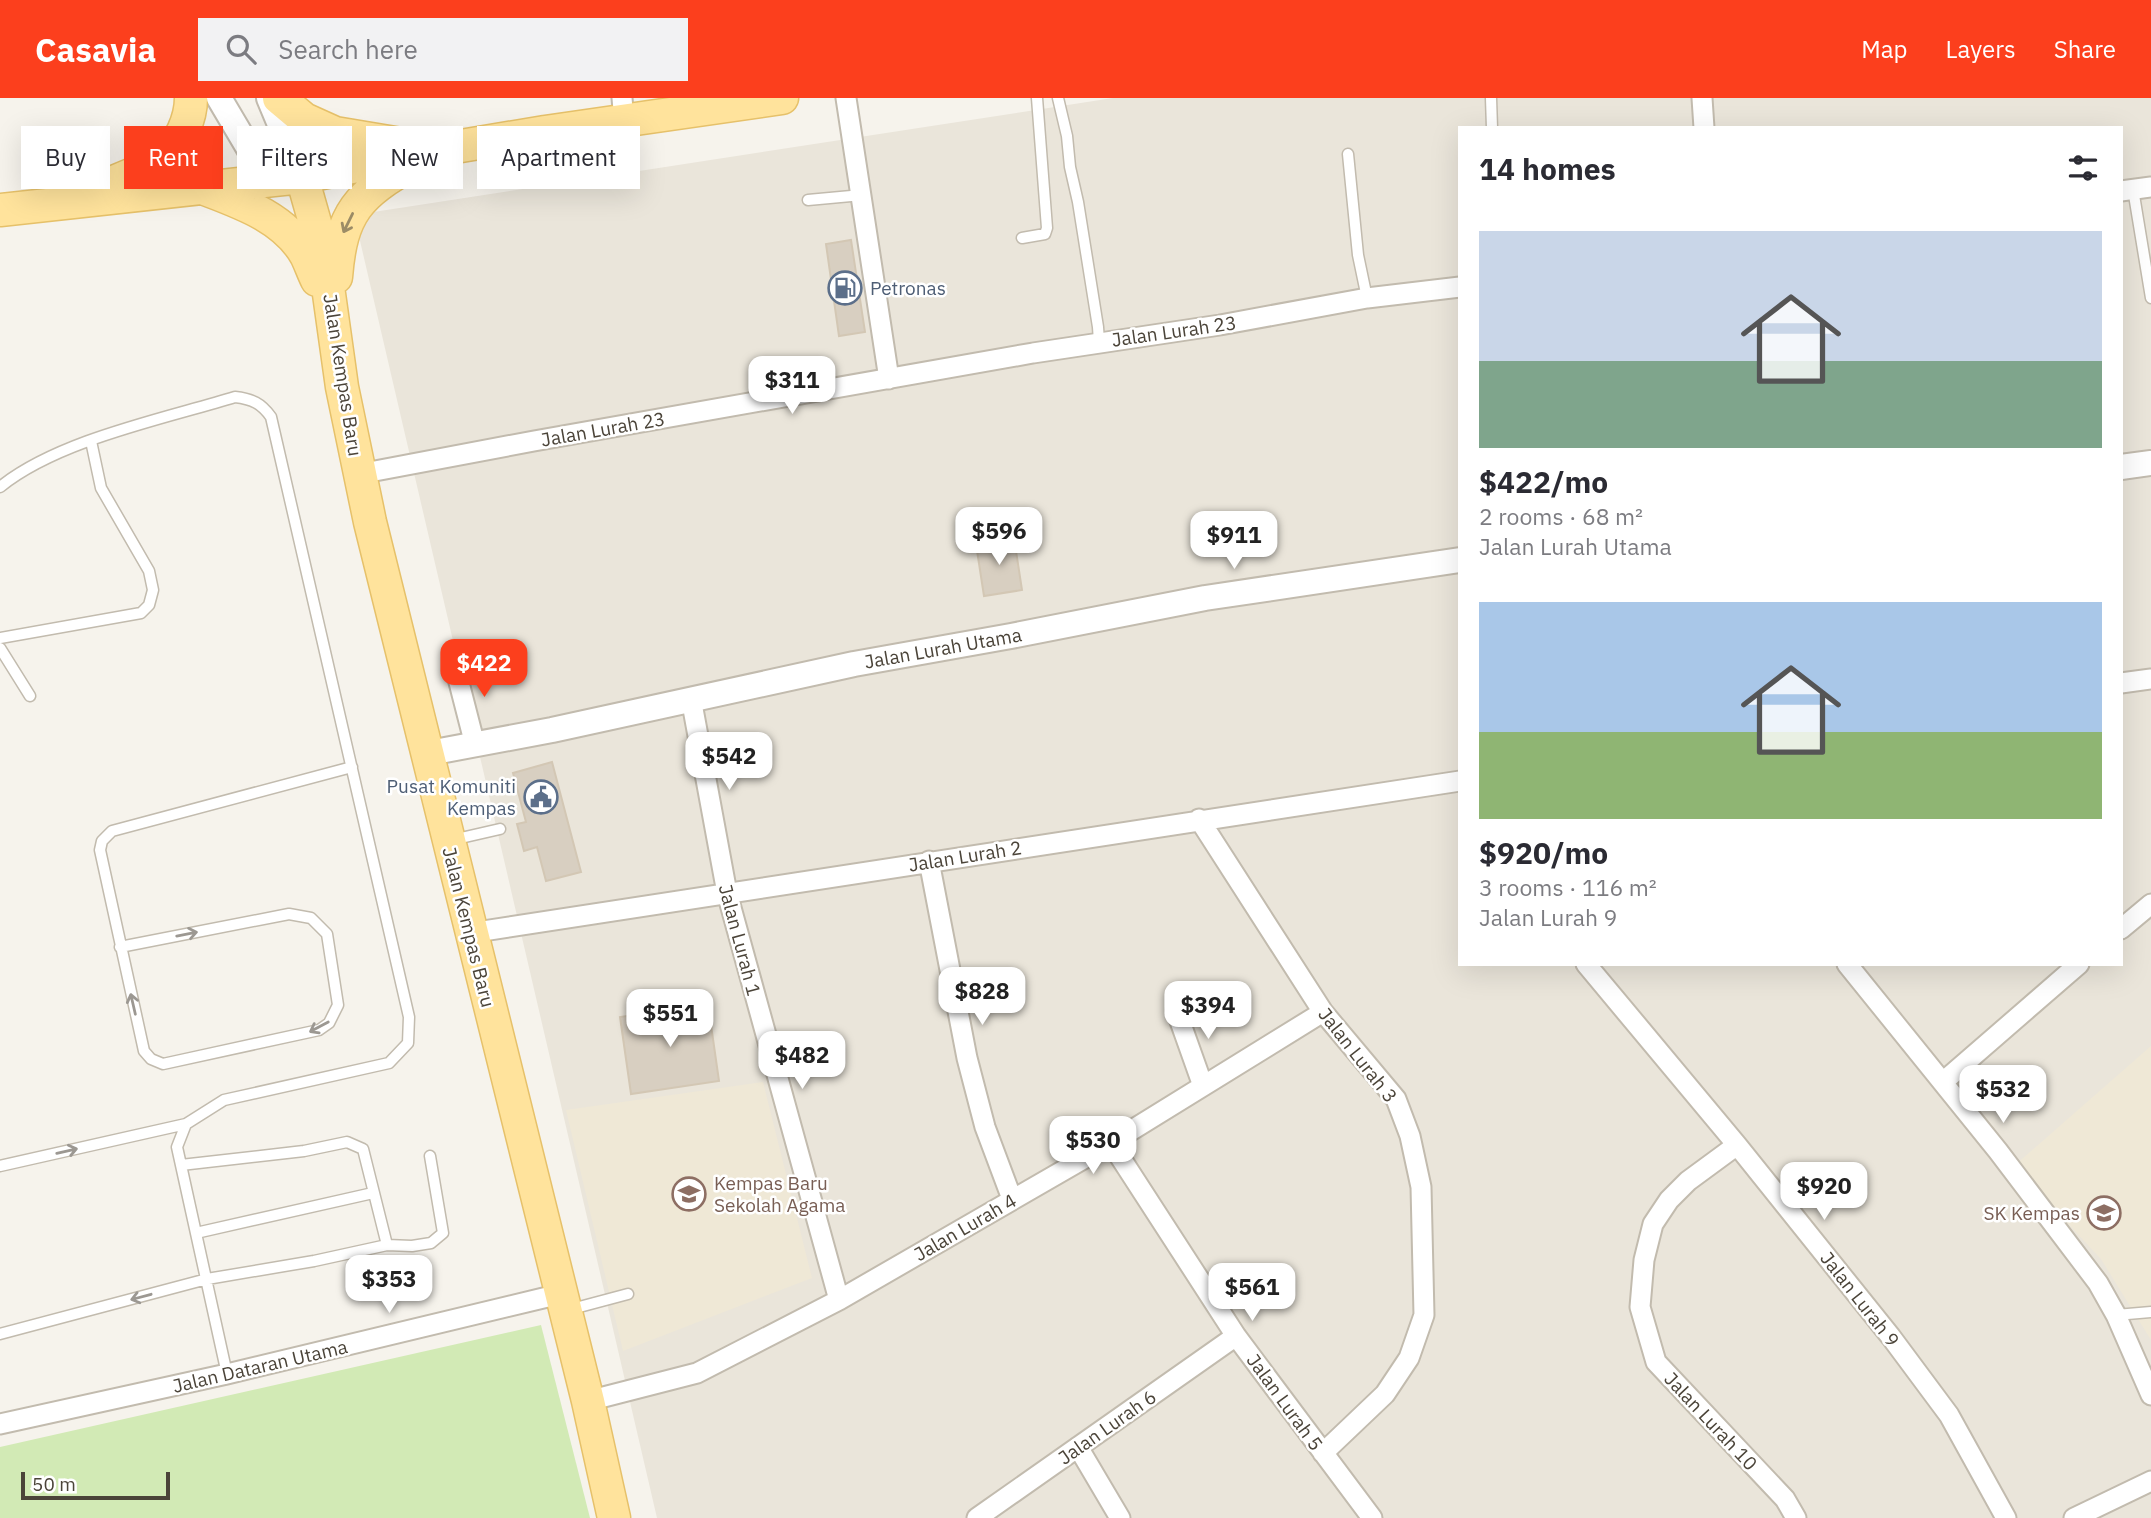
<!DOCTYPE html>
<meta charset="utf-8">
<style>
:root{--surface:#fff;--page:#f2f2f3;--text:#2b2b33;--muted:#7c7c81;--accent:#fc3f1d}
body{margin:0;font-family:"IBM Plex Sans",sans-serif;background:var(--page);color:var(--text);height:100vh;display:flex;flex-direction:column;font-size:26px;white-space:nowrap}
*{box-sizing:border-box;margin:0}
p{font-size:23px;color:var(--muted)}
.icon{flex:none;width:38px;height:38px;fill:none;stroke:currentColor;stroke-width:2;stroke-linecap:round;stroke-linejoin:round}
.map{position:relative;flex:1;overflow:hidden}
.drawer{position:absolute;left:1458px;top:28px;width:665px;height:840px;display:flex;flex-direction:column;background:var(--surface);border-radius:0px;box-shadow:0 7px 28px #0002}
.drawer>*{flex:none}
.hud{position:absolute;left:21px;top:28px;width:665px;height:63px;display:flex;gap:14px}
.scale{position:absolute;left:21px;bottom:18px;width:149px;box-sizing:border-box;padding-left:7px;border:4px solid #4b4439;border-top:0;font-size:19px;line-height:24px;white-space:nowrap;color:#4b4439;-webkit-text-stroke:5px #fff;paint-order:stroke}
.price{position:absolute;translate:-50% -60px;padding:0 16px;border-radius:14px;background:#fff;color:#222;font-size:23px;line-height:46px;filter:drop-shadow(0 2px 4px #0008)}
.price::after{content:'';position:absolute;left:50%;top:42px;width:21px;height:16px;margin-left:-10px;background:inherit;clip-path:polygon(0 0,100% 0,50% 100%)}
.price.active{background:var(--accent);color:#fff}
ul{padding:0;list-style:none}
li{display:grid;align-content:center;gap:14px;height:371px;padding:0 21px}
li span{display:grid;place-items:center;height:217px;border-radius:0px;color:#555}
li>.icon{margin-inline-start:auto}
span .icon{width:126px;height:126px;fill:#fffc;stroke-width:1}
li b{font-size:30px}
h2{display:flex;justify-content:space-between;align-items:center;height:84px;padding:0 21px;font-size:30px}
.tag{padding:0 24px;border-radius:0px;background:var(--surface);box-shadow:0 7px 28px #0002;font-size:24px;line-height:63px}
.tag.active{background:var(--accent);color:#fff}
header{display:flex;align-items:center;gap:42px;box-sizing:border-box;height:98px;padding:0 35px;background:var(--accent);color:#fff}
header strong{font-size:33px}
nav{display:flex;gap:38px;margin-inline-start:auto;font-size:24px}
.search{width:490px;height:63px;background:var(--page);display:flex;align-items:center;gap:18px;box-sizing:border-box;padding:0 24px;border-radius:0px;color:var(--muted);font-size:26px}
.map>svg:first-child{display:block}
.residential{fill:#eae5da;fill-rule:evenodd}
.education{fill:#efe8d6}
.green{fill:#d2eab5}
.building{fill:#d8cfc1;stroke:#d3c7b4;stroke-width:2}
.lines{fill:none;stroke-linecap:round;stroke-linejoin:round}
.service-casing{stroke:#c2bbae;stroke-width:13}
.minor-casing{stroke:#c2bbae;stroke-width:23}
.tertiary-casing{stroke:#c2bbae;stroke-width:28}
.primary-casing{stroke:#e6c16a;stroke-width:35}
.service{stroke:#fff;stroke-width:10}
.minor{stroke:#fff;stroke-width:19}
.tertiary{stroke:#fff;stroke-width:24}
.primary{stroke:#ffe39c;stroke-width:32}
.oneway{stroke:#9c8c66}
.oneway2{stroke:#9c9892}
.labels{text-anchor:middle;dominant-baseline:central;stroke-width:5;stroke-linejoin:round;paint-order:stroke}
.service-label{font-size:19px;fill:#4e5e75;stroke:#fff;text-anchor:start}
.street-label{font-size:19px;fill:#4b4439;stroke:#fff}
.education-label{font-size:19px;fill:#785e54;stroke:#fff;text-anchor:start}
</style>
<header>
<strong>Casavia</strong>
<div class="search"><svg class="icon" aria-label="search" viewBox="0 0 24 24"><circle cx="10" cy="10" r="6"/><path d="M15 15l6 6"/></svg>Search here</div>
<nav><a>Map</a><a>Layers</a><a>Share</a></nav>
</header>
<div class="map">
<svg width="2151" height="1420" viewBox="0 0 2151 1420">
<rect width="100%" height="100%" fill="#f6f3ec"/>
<!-- residential -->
<path class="residential" d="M 1113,0 L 2151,0 L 2151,1420 L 657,1420 L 354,117 ZM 1460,30 L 2121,30 L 2121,866 L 1460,866 Z"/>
<!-- education -->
<path class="education" d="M 2151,948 L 2151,1242 L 2101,1161 L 2014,1068 Z
M 763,984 L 812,1180 L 623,1253 L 566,1012 Z"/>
<!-- green -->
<path class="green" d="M 541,1227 L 590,1420 L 0,1420 L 0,1349 Z"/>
<!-- building -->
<path class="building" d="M 851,142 L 865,234 L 839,238 L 826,146 Z
M 1014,440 L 1022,492 L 984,498 L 976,446 Z
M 552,664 L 581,774 L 546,783 L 537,749 L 524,753 L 517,726 L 526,724 L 513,675 Z
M 708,906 L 719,983 L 631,996 L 620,919 Z"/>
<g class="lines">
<defs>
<path id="service" d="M 1058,0 L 1067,38 L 1070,69 L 1078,104 L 1098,229 L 1099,244
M 1491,0 L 1492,30
M 1348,56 L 1358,157 L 1367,200
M 2133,91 L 2151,200
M 808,102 L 862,97
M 1022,140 L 1045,136 L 1047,130 L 1037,0
M 0,389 C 58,342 163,321 235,299 C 252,301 261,305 271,319 L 409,919 L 408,945 L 389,965 L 224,1002 L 186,1026 L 177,1049 L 227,1276
M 0,540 L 141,515 L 149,507 L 153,492 L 149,473 L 101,390 L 91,343
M 0,550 L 30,598
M 452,742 L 500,731
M 120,849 L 289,816 L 311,820 L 327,836 L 338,907 L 329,925 L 319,932 L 163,966 L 151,961 L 144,953 L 100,752 L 102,743 L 112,733 L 352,669
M 181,1067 L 304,1053 L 347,1044 L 363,1051 L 387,1147
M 0,1068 L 186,1026
M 196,1135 L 373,1095
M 568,1212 L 628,1196
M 2116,1217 L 2151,1214
M 0,1236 L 207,1181 L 314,1163 L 387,1147 L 412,1148 L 431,1145 L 443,1135 L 430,1058"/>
<path id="minor" d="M 622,0 L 624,23
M 846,0 L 889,281
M 1702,0 L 1704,30
M 2121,93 L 2151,89
M 359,376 L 534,343 L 1033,255 L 1220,227 L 1367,200 L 1460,189
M 454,565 L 475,647
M 2121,585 L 2151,581
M 691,600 L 727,795 L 839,1202
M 1199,721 L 1323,914 L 1396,1001 L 1410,1038 L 1421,1089 L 1424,1217 L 1409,1260 L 1385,1296 L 1323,1355
M 929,763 L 967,960 L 985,1029 L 1012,1101
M 2121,831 L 2151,806
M 470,835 L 1460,683
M 1586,866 L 1737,1047 L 1891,1239 L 1949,1317 L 2006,1420
M 1847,866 L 1998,1053 L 2098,1185 L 2116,1217 L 2151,1297
M 1176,912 L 1203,988
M 1943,984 L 2079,866
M 1111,1045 L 1236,1238 L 1372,1420
M 1737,1047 L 1688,1083 L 1669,1102 L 1653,1126 L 1644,1162 L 1640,1209 L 1656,1264 L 1785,1401 L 1796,1420
M 588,1303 L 697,1275 L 839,1202 L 1111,1045 L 1323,914
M 0,1326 L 227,1276 L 560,1196
M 1078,1349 L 1120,1420
M 977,1420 L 1236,1238
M 2074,1420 L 2151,1383"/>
<path id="tertiary" d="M 219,0 L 267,81
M 269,0 L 302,79
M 2121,369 L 2151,365
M 429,655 L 552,632 L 854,566 L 1011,538 L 1205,500 L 1460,462"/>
<path id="primary" d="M 279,0 L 304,21 L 335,35 L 419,49
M 302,79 L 323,153 L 342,289 L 370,424 L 588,1303 L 614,1420
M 97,91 C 112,84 154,69 164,60 C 180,45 191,21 191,0
M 205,91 C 242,105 285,120 306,157 C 310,165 313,174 317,182
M 0,112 L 302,79 L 437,52 L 545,34 L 782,0
M 336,179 C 341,115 358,96 414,65"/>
</defs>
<!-- service casing -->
<use href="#service" class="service-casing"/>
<!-- minor casing -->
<use href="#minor" class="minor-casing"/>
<!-- tertiary casing -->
<use href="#tertiary" class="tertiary-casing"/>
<!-- primary casing -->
<use href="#primary" class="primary-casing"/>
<!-- service -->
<use href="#service" class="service"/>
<!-- minor -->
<use href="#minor" class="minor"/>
<!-- tertiary -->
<use href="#tertiary" class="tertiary"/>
<!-- primary -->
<use href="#primary" class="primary"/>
</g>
<!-- one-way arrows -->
<defs><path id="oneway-shaft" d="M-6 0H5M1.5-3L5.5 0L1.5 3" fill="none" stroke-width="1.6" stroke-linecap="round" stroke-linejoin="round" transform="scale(1.75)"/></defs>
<use class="oneway" href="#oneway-shaft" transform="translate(348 125) rotate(116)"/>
<g class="oneway2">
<use href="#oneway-shaft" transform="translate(187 836) rotate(-11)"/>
<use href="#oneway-shaft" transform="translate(133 906) rotate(-103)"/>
<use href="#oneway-shaft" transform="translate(319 929) rotate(152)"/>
<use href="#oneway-shaft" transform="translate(67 1053) rotate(-13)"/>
<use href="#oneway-shaft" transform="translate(141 1199) rotate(165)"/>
</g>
<!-- icons -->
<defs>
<symbol id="fuel-ring" viewBox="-11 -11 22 22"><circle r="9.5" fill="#fff" stroke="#5c6f8a" stroke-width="1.5"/><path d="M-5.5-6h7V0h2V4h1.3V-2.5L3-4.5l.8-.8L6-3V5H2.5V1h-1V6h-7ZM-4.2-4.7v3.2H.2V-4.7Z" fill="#5c6f8a"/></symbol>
<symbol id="civic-ring" viewBox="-11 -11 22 22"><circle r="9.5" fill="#fff" stroke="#5c6f8a" stroke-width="1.5"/><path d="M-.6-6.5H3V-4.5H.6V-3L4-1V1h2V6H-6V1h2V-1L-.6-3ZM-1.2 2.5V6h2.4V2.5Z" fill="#5c6f8a"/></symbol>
<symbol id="school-ring" viewBox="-11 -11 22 22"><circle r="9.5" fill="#fff" stroke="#8d6e63" stroke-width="1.5"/><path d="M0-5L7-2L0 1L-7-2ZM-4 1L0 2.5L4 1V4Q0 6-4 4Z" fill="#8d6e63"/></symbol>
</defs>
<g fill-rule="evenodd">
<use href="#fuel-ring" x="826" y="171" width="38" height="38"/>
<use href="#civic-ring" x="522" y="680" width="38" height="38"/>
<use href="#school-ring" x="670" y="1077" width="38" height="38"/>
<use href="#school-ring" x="2085" y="1096" width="38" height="38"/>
</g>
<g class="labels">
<!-- service labels -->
<g class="service-label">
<text x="870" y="190">Petronas</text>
<text x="516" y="688" text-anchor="end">Pusat Komuniti<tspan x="516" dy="22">Kempas</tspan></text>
</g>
<!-- street labels -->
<g class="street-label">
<text transform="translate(1174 233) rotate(-8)">Jalan Lurah 23</text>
<text transform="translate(343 277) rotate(81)">Jalan Kempas Baru</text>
<text transform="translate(603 331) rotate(-10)">Jalan Lurah 23</text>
<text transform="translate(943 550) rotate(-10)">Jalan Lurah Utama</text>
<text transform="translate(965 758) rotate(-9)">Jalan Lurah 2</text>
<text transform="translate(469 829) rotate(76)">Jalan Kempas Baru</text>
<text transform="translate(740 842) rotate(75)">Jalan Lurah 1</text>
<text transform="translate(1358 957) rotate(52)">Jalan Lurah 3</text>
<text transform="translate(965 1129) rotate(-30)">Jalan Lurah 4</text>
<text transform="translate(1860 1201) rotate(52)">Jalan Lurah 9</text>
<text transform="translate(260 1268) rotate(-13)">Jalan Dataran Utama</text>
<text transform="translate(1285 1304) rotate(54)">Jalan Lurah 5</text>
<text transform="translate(1711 1323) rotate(47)">Jalan Lurah 10</text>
<text transform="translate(1107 1329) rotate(-35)">Jalan Lurah 6</text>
</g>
<!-- education labels -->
<g class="education-label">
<text x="714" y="1085">Kempas Baru<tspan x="714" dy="22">Sekolah Agama</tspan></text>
<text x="2080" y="1115" text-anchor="end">SK Kempas</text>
</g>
</g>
</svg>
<div class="scale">50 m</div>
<b class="price" style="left:792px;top:318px">$311</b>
<b class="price" style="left:999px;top:469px">$596</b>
<b class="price" style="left:1234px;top:473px">$911</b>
<b class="price active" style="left:484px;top:601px">$422</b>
<b class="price" style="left:729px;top:694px">$542</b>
<b class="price" style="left:982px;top:929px">$828</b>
<b class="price" style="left:1208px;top:943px">$394</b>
<b class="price" style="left:670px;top:951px">$551</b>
<b class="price" style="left:802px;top:993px">$482</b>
<b class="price" style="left:2003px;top:1027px">$532</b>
<b class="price" style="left:1093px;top:1078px">$530</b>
<b class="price" style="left:1824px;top:1124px">$920</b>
<b class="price" style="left:389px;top:1217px">$353</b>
<b class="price" style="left:1252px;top:1225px">$561</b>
<div class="hud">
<a class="tag">Buy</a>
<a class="tag active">Rent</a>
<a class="tag">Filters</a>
<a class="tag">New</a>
<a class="tag">Apartment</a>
</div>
<section class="drawer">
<h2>14 homes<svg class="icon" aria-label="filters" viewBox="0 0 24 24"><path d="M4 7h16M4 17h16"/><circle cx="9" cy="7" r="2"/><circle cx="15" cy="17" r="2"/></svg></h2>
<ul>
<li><span style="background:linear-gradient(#c9d6e8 60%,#7fa58c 0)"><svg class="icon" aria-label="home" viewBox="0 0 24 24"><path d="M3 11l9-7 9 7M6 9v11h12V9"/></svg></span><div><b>$422/mo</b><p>2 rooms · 68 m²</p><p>Jalan Lurah Utama</p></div></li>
<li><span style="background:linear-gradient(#a9c7e8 60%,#8fb573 0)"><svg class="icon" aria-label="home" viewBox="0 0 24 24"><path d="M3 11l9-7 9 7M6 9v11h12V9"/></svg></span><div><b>$920/mo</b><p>3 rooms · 116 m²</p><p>Jalan Lurah 9</p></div></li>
</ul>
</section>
</div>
